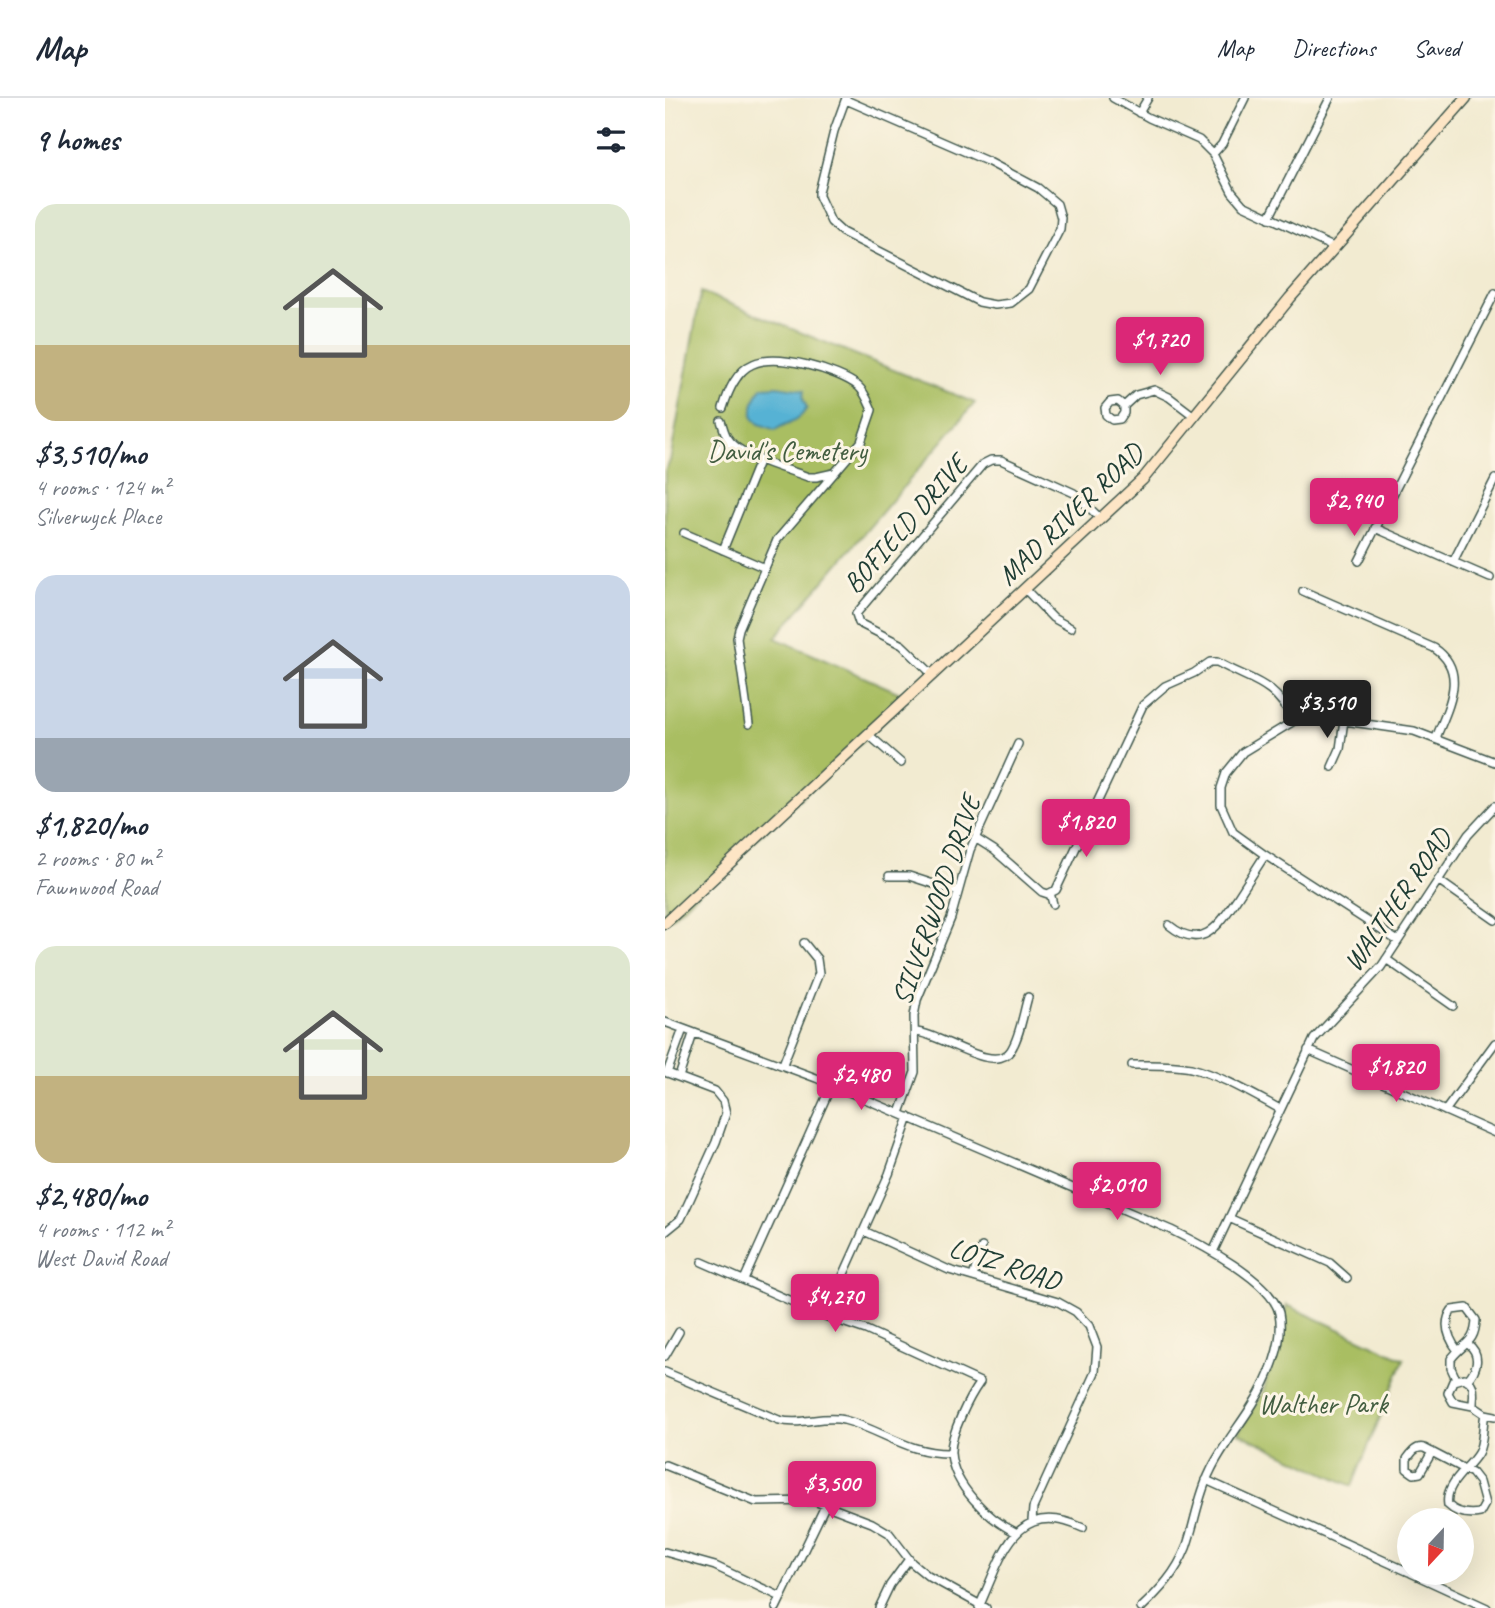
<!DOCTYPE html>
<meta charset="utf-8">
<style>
:root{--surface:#fff;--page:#f6f6f7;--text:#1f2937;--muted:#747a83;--line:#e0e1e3;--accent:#db2777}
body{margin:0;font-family:Caveat,sans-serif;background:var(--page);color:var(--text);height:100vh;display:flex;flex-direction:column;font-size:26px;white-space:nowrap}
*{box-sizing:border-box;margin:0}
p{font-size:23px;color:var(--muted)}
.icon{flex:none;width:38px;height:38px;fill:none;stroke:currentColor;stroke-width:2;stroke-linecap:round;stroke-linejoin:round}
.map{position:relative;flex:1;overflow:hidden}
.side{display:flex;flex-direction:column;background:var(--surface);width:665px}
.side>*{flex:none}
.needle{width:46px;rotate:202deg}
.controls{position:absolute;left:732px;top:1410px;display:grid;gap:14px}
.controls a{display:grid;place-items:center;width:77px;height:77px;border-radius:50%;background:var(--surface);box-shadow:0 7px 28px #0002;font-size:35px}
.price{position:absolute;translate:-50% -60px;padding:0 16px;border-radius:7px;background:var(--accent);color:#fff;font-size:23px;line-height:46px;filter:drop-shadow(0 2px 4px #0008)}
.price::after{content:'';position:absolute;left:50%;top:42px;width:21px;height:16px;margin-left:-10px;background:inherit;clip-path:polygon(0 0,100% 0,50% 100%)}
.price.active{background:#222;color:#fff}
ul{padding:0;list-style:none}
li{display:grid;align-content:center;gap:14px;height:371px;padding:0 35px}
li span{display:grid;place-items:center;height:217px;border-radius:21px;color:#555}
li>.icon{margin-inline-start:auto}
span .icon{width:126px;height:126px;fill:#fffc;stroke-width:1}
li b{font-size:30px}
h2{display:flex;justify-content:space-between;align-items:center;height:84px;padding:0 35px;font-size:30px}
header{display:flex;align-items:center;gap:42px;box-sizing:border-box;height:98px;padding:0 35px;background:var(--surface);border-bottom:2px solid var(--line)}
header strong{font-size:33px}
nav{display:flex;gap:38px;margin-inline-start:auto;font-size:24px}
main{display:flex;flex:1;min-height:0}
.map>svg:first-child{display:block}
.green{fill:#a9be62;stroke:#647e4b;stroke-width:2}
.water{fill:#56b2d4;stroke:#3a7884;stroke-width:2}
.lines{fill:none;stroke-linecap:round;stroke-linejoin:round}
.street-casing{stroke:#3f574c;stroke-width:10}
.secondary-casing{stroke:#3f574c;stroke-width:13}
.street{stroke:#fff;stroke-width:7}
.secondary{stroke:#fde5c5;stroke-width:10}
.labels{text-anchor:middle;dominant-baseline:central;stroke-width:6;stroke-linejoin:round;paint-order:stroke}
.park-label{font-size:28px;fill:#425d40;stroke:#fcf5e5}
.street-label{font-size:28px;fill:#1f3d34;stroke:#fcf5e5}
</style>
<header>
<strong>Map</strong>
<nav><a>Map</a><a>Directions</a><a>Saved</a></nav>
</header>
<main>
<section class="side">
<h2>9 homes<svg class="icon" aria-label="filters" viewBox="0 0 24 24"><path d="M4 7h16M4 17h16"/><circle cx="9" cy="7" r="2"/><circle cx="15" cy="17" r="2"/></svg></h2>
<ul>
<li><span style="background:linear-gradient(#dfe7d0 65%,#c2b280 0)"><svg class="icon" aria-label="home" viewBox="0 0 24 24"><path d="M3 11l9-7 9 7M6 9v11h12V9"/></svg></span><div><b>$3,510/mo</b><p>4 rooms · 124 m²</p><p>Silverwyck Place</p></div></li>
<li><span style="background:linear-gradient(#c9d6e8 75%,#9aa5b1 0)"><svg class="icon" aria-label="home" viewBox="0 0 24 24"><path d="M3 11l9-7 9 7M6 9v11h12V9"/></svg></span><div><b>$1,820/mo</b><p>2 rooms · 80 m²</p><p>Fawnwood Road</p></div></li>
<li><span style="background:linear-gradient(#dfe7d0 60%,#c2b280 0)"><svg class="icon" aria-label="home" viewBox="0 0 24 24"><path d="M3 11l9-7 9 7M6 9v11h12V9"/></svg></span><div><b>$2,480/mo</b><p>4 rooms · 112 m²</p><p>West David Road</p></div></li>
</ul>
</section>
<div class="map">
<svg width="830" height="1510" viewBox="0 0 830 1510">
<rect width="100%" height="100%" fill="#fcf5e5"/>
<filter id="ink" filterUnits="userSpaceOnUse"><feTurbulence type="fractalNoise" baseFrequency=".0143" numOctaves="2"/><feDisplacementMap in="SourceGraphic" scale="14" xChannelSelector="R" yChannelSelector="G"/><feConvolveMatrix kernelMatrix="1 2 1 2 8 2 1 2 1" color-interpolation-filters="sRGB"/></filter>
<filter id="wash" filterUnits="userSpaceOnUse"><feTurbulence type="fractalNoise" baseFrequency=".00686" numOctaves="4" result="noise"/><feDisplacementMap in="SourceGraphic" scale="28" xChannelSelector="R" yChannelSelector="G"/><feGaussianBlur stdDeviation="1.57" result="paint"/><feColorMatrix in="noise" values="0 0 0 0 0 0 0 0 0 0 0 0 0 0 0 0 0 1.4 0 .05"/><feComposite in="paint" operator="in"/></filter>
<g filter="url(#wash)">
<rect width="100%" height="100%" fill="#f2ebd1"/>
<!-- green -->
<path class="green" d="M 36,194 L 310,305 L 110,540 L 244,599 L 6,820 L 0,817 L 0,373 L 5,363 Z
M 622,1207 L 739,1261 L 687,1388 L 573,1335 L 598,1295 Z"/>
<!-- water -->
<path class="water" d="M 112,288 L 139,292 L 138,301 L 142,310 C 133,325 124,323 110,332 L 94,326 L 88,320 C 87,307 89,299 98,289 Z"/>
</g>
<g filter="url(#ink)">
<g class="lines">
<defs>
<path id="street" d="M 181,0 L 169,33 L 154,94 L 154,98 L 166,124 L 177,134 L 314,204 L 330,207 L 346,205 L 364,191 L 395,131 L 396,120 L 392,106 L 373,90 L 324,64 L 181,2
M 448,0 L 484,20 L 534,42 L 548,56 L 567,94 L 578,107 L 668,149
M 474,15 L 483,0
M 548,56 L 557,46 L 580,0
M 604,120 L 665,0
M 459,308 L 453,303 L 445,304 L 440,310 L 441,317 L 447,322 L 455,321 L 459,315 L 459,308 L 471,297 L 489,292 L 504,299 L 529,318
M 58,310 C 63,294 71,273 88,266 C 112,255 173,272 193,288 C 200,294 203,303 207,312 L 196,344 L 112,442 L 74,531 L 72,540 L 84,626
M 56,323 C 58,328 59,334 62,339 C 73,359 122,371 143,379 L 151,379 L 169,375
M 50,355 L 58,347 L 67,345
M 710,430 L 825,480
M 19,435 L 100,470
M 58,452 L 95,361
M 694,463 L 830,195
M 788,464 L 830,381
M 360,491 L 388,520 L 406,530
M 638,493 L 769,550 C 804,573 783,609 771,640
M 268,577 L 237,547 L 194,525 L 191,516 L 318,366 L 326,362 L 336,362 L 409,395 L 436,421
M 204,637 L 236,665
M 667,669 L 675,651 L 679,622
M 310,740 L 329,752 L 377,794 L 383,796 L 391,792 L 478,607 L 500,588 L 529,575 L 545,564 L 552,564 C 588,584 608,582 629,623
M 224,778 L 244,778 L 293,794
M 773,782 L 830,822
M 385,795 L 388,806
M 504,827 C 538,855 555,826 573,799 C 582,785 591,771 600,757
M 733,843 L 600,757 L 568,734 L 556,707 L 556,690 L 561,675 L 578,654 L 629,623 L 652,619 L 749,633 L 830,664
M 721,861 L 788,908
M 0,924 L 151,980 L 506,1132 C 535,1146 607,1183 614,1215 C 620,1245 603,1282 588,1306 C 574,1329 556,1350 545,1374 C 533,1398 530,1425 521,1450 C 511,1475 495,1492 476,1510
M 250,934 C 274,934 330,978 346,952 C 355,938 358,916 363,899
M 643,952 L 830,1035
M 118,966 L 154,875 L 152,861 L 139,845
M 467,967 C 486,967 507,966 526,970 C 557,978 587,996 615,1011
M 0,974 L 50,993 L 58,1003 L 61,1015 L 51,1044 L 16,1121 L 0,1134
M 2,975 L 18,931
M 14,979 L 28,936
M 780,1013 L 830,945
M 235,1015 L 250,974 L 249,918 L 252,902 L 286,820 L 305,752 L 353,646
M 564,1120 L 665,1165 L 682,1180
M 199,1133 L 284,1172 L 393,1204 L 411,1214 L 424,1228 L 432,1249 L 430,1274 L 368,1410 L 367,1423
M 548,1154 L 649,941 L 716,869 L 803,737 L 830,708
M 37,1164 L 160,1218 L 201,1232 L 315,1284
M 308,1179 L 317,1149
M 79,1182 L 167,986
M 160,1218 L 224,1076 L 244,1019
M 0,1258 L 14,1234
M 0,1274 L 114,1322 C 135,1328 157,1317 179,1322 C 218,1332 242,1356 286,1355
M 791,1281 L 786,1270 L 786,1261 C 799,1244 810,1246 811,1222 L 802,1210 L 787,1212 C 777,1226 784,1241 793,1253
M 802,1282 C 813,1271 816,1256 803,1246
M 315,1284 C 304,1299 285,1337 286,1355 C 288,1388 324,1421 350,1434
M 808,1308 C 808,1296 812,1286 799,1280 L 788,1283 L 783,1295 L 788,1304 L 808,1308 L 820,1316 L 830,1318
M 767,1354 L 755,1375 L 749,1376 L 742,1371 L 742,1361 C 747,1354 751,1348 759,1350 L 807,1375 L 814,1384 L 820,1406 L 815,1415 C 803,1417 792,1416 783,1407 C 779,1385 804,1371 813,1355 C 819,1345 817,1328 820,1316
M 0,1367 L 91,1404 L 149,1403 L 207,1425 L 224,1435 L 247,1465 L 263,1478 L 321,1510
M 541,1382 L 744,1474
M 0,1454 L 50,1468 L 116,1499
M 746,1475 L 822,1510
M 314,1509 C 337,1459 349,1398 418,1430
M 111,1510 L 161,1406
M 214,1510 L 225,1487 L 244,1461"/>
<path id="secondary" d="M 0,825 L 478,381 L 625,200 L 801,0"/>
</defs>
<!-- street casing -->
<use href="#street" class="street-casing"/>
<!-- secondary casing -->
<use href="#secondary" class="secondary-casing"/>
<!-- street -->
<use href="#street" class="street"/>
<!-- secondary -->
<use href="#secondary" class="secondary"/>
</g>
</g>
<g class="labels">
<!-- park labels -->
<g class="park-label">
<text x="122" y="352">David's Cemetery</text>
<text x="658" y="1305">Walther Park</text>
</g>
<!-- street labels -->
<g class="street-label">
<text transform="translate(405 416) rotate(-44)">MAD RIVER ROAD</text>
<text transform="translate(240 426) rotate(-49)">BOFIELD DRIVE</text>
<text transform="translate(271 802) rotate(-71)">SILVERWOOD DRIVE</text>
<text transform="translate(732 802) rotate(-55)">WALTHER ROAD</text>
<text transform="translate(340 1166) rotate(18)">LOTZ ROAD</text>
</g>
</g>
</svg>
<div class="controls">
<a><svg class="needle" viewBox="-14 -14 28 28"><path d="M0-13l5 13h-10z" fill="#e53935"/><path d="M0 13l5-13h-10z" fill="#747a83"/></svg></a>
</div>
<b class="price" style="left:495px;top:279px">$1,720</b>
<b class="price" style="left:689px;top:440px">$2,940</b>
<b class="price active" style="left:662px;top:642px">$3,510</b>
<b class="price" style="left:421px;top:761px">$1,820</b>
<b class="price" style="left:731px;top:1006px">$1,820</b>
<b class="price" style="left:196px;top:1014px">$2,480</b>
<b class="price" style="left:452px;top:1124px">$2,010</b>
<b class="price" style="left:170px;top:1236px">$4,270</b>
<b class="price" style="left:167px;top:1423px">$3,500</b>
</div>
</main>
